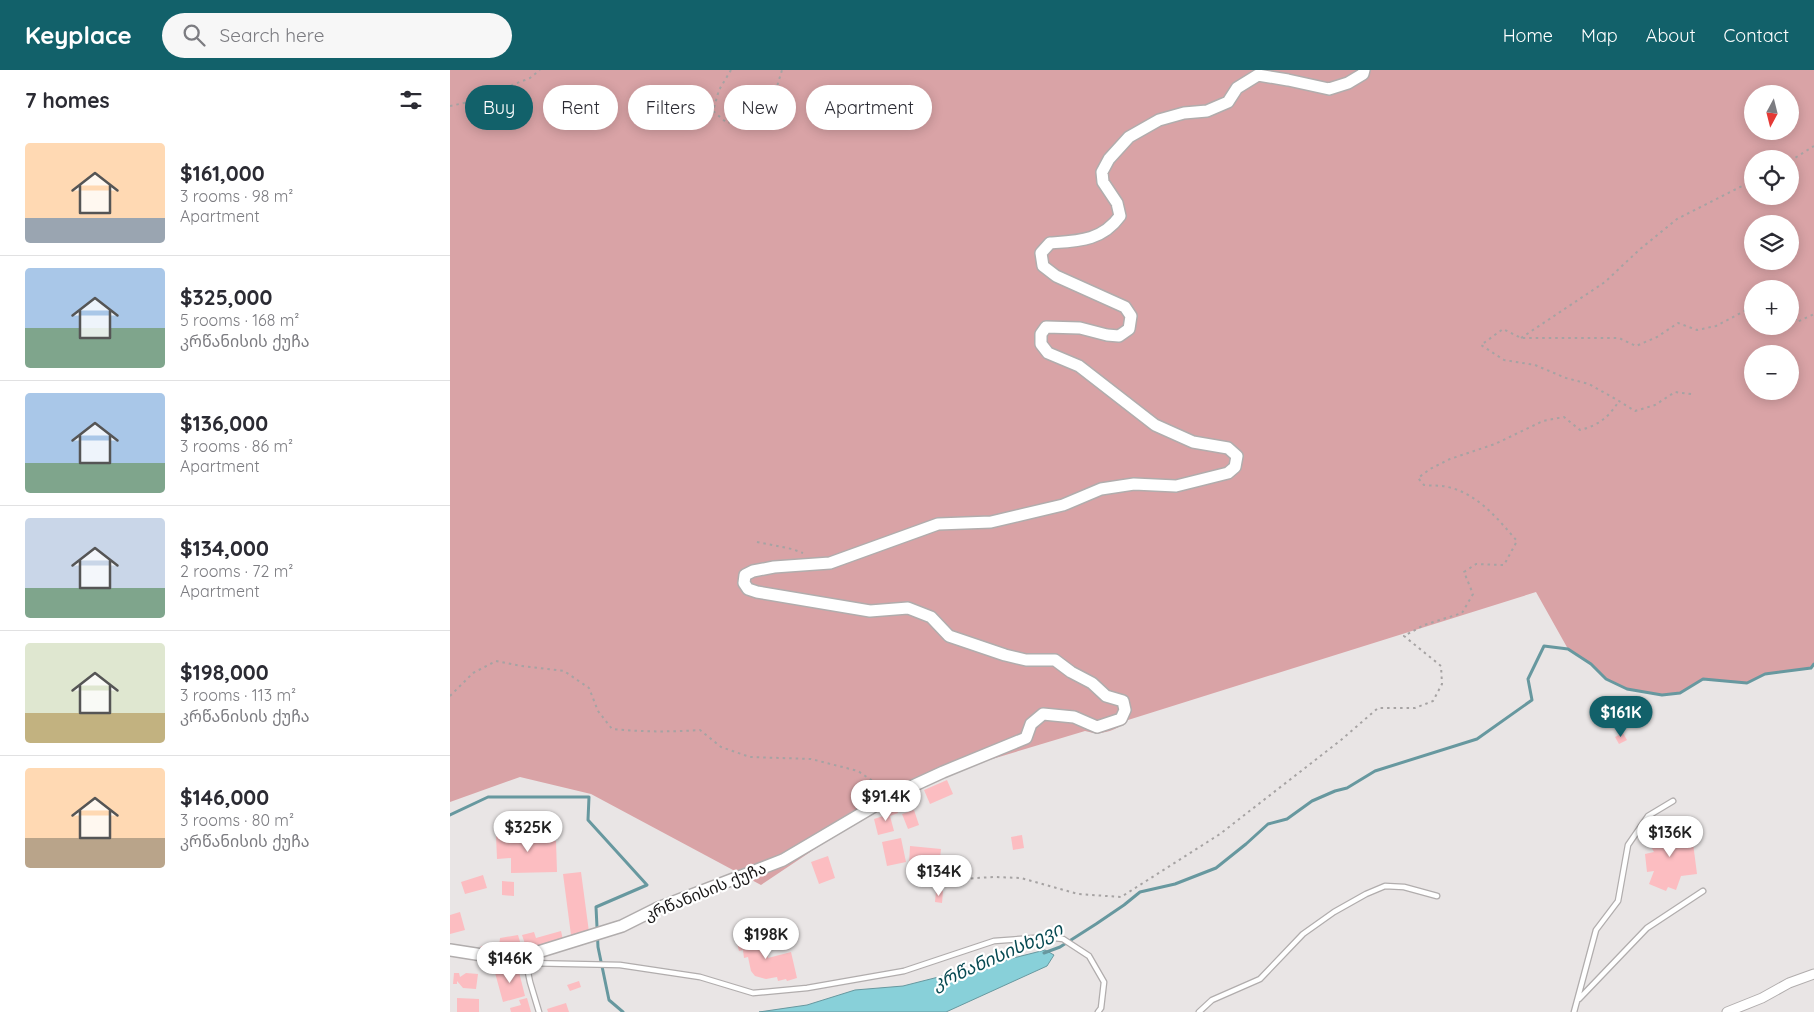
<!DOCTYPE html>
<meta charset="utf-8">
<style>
:root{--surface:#fff;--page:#f7f7f7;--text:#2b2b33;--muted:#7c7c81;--line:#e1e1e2;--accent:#12616a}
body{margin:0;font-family:Quicksand,"Noto Sans Georgian",sans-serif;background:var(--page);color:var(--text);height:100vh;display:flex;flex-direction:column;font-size:19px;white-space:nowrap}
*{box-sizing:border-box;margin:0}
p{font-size:16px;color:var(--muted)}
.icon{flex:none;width:28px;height:28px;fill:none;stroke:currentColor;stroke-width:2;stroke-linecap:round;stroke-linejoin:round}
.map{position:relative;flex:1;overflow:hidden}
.details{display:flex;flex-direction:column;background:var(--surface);width:450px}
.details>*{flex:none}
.banner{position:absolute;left:15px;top:15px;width:475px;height:45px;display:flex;gap:10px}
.needle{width:32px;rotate:187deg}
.buttons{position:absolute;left:1294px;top:15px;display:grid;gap:10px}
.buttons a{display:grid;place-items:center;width:55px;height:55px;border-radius:50%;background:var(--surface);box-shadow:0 2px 12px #0003;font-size:25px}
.price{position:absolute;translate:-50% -42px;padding:0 11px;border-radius:18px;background:#fff;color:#222;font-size:16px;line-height:32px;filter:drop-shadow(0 1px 2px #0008)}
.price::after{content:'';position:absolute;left:50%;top:30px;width:15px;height:11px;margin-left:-8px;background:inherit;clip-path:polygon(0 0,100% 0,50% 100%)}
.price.current{background:var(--accent);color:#fff}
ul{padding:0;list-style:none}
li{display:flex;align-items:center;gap:15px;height:125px;padding:0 25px}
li+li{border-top:1px solid var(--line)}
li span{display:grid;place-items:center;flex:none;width:140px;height:100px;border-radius:5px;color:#555}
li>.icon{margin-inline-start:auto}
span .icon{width:60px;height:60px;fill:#fffc;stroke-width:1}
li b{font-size:21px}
h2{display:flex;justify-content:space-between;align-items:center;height:60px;padding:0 25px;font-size:21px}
.pill{padding:0 18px;border-radius:22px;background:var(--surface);box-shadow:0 2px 12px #0003;font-size:18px;line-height:45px}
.pill.current{background:var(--accent);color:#fff}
header{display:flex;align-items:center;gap:30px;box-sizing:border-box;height:70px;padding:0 25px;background:var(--accent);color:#fff}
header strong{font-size:24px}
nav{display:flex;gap:28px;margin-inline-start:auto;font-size:18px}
.search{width:350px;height:45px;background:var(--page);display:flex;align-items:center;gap:12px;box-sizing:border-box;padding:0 18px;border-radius:28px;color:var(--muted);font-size:19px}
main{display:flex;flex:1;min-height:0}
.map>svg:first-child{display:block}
.green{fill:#d9a3a6;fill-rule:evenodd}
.water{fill:#88d0d9;stroke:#67989f}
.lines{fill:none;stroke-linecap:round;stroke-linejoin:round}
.stream{stroke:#67989f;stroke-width:3}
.building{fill:#fcbdc1}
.service-casing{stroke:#b1adad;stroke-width:7}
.minor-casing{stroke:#b1adad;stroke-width:11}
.tertiary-casing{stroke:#b1adad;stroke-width:14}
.path{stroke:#a6a3a3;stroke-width:2;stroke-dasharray:2.5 4;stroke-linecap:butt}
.service{stroke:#fff;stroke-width:4.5}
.minor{stroke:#fff;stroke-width:9}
.tertiary{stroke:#fff;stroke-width:11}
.labels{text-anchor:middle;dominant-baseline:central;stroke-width:4.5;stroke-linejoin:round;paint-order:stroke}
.street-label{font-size:16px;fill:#191717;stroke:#fff}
.water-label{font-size:18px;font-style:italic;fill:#074a52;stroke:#fff}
</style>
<header>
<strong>Keyplace</strong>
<div class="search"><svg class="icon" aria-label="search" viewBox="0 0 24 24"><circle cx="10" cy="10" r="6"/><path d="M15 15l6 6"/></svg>Search here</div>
<nav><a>Home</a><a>Map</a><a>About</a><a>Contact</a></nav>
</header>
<main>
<section class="details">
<h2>7 homes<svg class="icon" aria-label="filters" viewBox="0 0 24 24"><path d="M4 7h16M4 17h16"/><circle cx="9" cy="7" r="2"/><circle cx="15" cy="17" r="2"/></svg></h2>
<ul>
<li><span style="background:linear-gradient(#ffd9b3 75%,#9aa5b1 0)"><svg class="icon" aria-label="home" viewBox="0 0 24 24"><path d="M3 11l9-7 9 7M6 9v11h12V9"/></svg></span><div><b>$161,000</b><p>3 rooms · 98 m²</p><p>Apartment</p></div></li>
<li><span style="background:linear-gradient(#a9c7e8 60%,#7fa58c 0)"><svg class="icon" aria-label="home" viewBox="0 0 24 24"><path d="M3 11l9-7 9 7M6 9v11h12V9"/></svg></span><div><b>$325,000</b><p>5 rooms · 168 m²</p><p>კრწანისის ქუჩა</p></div></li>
<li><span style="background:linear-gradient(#a9c7e8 70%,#7fa58c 0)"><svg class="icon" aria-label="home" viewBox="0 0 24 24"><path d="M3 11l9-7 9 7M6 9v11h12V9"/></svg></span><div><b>$136,000</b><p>3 rooms · 86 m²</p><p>Apartment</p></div></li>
<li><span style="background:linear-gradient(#c9d6e8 70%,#7fa58c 0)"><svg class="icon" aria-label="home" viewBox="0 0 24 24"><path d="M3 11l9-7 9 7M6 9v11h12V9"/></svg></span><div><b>$134,000</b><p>2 rooms · 72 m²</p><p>Apartment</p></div></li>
<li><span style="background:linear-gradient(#dfe7d0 70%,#c2b280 0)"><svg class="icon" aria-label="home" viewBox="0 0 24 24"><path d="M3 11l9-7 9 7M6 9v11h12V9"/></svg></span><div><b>$198,000</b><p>3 rooms · 113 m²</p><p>კრწანისის ქუჩა</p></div></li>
<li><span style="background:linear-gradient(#ffd9b3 70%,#b9a48a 0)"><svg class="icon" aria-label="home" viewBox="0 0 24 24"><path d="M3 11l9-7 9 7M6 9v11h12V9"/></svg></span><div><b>$146,000</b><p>3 rooms · 80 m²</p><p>კრწანისის ქუჩა</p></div></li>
</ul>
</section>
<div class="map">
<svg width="1364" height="942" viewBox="0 0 1364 942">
<rect width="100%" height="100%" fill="#e9e5e5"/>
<!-- green -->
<path class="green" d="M 0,0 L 1364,0 L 1364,594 L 1361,598 L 1315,604 L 1297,613 L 1253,609 L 1230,623 L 1212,625 L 1177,619 L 1156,609 L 1141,594 L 1118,579 L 1086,522 L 678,650 C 666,661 651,666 635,661 L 506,700 L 429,736 L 311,815 L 141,724 L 70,707 L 0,732 ZM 1302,24 L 1340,24 L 1340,61 L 1302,61 ZM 1302,89 L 1340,89 L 1340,126 L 1302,126 ZM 1302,154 L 1340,154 L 1340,191 L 1302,191 ZM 1302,219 L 1340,219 L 1340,256 L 1302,256 ZM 1302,284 L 1340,284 L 1340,321 L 1302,321 Z"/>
<!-- water -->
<path class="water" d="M 595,880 L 604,885 L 597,896 L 496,942 L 309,942 L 357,935 L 405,920 L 453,916 Z"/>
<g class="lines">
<!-- stream -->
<path class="stream" d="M 0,745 L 38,727 L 139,727 L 138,750 L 197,815 L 146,837 L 148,877 L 159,930 L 173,942
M 594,883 L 610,877 L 646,854 L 674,835 L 690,822 L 725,814 L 766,798 L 796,774 L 818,754 L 837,749 L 862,731 L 885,721 L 897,718 L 925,701 L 1027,669 L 1082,630 L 1078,609 L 1094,576 L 1118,579 L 1141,594 L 1156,609 L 1177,619 L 1212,625 L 1230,623 L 1253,609 L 1297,613 L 1315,604 L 1361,598 L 1364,594"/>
</g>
<!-- building -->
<path class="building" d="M 1173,663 L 1177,670 L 1169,674 L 1165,667 Z
M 497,710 L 503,724 L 480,734 L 474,720 Z
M 446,735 L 448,743 L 440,746 L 444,761 L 428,765 L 424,749 L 439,744 L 437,737 Z
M 464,740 L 469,755 L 458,759 L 452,744 Z
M 1222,756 L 1227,766 L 1242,765 L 1247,804 L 1231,806 L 1226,820 L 1218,817 L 1216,821 L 1199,814 L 1204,801 L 1197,802 L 1195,784 L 1204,782 L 1195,766 L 1212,757 L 1214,760 Z
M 92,764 L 92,768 L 103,768 L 103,771 L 106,771 L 107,802 L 61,803 L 61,788 L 47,789 L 46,765 Z
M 572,765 L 574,778 L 563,780 L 561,767 Z
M 451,768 L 456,792 L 437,796 L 432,772 Z
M 460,776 L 491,779 L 489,798 L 459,795 Z
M 378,786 L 385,808 L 369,814 L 361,792 Z
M 131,802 L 139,862 L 121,865 L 113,804 Z
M 33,805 L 37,818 L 15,824 L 11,812 Z
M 52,811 L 64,812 L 64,826 L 52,825 Z
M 486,821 L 493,821 L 492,833 L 485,832 Z
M 10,842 L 15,860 L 0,864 L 0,845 Z
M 111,861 L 113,870 L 63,884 L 29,881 L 31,876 L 49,877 L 50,868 L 68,865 L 71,875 L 75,874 L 72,865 L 84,862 L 86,868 Z
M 309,863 L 314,886 L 318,885 L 318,888 L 341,882 L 347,908 L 337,911 L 336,909 L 328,911 L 327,907 L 316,909 L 305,906 L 301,901 L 298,887 L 294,888 L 293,880 L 289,881 L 286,869 Z
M 68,898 L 75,926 L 53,932 L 44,899 Z
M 4,903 L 9,903 L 10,907 L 16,903 L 28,904 L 26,919 L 13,918 L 7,911 L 7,914 L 3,914 Z
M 129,911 L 131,917 L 120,921 L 117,915 Z
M 7,928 L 29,929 L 29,942 L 7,942 Z
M 77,928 L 81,942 L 61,942 L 60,938 L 71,935 L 69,930 Z
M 116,933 L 119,942 L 98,942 L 97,939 Z"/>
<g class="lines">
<defs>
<path id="service" d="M 1129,929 L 1197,858 L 1253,821
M 89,942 L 80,912 L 76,893 L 170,895 L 250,907 L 303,923 L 357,918 L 454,901 L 544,871 L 596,867 L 613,869 L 639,886 L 654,912 L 651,938 L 648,942
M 749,942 L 762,930 L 810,909 L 853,864 L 884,842 L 916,824 L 935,816 L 954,817 L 987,826
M 1124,942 L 1146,860 L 1168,831 L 1178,775 L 1198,746 L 1223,731"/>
<path id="minor" d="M 1277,942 L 1312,928 L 1339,913 L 1364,904"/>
<path id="tertiary" d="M 0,880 L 45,887 L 72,887 L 172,856 L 208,838 L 333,790 L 443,725 L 493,702 L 576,668 L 581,654 L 593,644 L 624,647 L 647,657 L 671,649 L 675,640 L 673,631 L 656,626 L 642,613 L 621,602 L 605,590 L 576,590 L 555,585 L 499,566 L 481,547 L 458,538 L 420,541 L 307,522 L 298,519 L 294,513 L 295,505 L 303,501 L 324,497 L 380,493 L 488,454 L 541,452 L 613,435 L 651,419 L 684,414 L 726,416 L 778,403 L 785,397 L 787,386 L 778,378 L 743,372 L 705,355 L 629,296 L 598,283 L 591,274 L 591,264 L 596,257 L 630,258 L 657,265 L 669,266 L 679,259 L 681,246 L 675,237 L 606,206 L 593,196 L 591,183 L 600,173 C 628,171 652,171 670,146 L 667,133 L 653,112 L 652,102 L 659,89 L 679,67 L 709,50 L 734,43 L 757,41 L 778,32 L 787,18 L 808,5 L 838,10 L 879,19 L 898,13 L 913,4 L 914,0"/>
</defs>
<!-- service casing -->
<use href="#service" class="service-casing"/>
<!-- minor casing -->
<use href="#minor" class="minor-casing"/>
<!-- tertiary casing -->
<use href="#tertiary" class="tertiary-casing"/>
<!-- path -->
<path class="path" d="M 281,0 L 269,20 L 263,41 L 277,53 L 297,48 L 325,23 L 332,0
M 0,36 L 14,33 L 28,24 L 57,17 L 80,8 L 90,0
M 1340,91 L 1364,76
M 1340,236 L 1347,252 L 1364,244
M 1071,268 L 1155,212 L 1189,180 L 1227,149 L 1302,111
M 1241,324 L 1225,322 L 1205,335 L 1185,341 L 1169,331 L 1139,314 L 1116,308 L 1085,295 L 1054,290 L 1031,275 L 1053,259 L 1071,268 L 1169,268 L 1186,276 L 1207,267 L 1228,253 L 1247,260 L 1266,256 L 1302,237
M 307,472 L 342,479 L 353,483
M 0,626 L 23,603 L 46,591 L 71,596 L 114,601 L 139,618 L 148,641 L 162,659 C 192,662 220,662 250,660 L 271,677 L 300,687 L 361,689 L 408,701 L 433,718
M 495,810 L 544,807 L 571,808 L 628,824 L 671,827 L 770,764 L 891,670 L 928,638 L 965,638 L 983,631 L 992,614 L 991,596 L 954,566 L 974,555 L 1012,543 L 1023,524 L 1014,502 L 1026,494 L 1054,495 L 1067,471 C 1048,449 1028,424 998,417 C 990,415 982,416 974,415 L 968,408 L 980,399 L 1000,389 L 1045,374 L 1093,351 L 1114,347 L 1130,360 C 1149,355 1158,348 1169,331"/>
<!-- service -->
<use href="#service" class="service"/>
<!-- minor -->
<use href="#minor" class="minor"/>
<!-- tertiary -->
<use href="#tertiary" class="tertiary"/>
</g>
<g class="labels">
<!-- street labels -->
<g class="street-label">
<text transform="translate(255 821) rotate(-22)">კრწანისის ქუჩა</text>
</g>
<!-- water labels -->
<g class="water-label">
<text transform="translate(547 886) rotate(-24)">კრწანისისხევი</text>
</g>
</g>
</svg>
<div class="buttons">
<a><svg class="needle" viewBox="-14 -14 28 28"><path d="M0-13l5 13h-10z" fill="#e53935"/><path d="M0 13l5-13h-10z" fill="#7c7c81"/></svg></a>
<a><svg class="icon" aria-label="locate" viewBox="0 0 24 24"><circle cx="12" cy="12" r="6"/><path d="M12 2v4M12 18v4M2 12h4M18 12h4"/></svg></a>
<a><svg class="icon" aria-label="layers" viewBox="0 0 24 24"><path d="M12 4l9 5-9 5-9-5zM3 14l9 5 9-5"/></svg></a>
<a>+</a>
<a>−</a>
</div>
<b class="price current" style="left:1171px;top:668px">$161K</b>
<b class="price" style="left:436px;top:752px">$91.4K</b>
<b class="price" style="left:78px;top:783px">$325K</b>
<b class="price" style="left:1220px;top:788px">$136K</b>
<b class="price" style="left:489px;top:827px">$134K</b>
<b class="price" style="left:316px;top:890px">$198K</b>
<b class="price" style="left:60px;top:914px">$146K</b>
<div class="banner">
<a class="pill current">Buy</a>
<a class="pill">Rent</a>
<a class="pill">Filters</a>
<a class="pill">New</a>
<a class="pill">Apartment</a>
</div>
</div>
</main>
